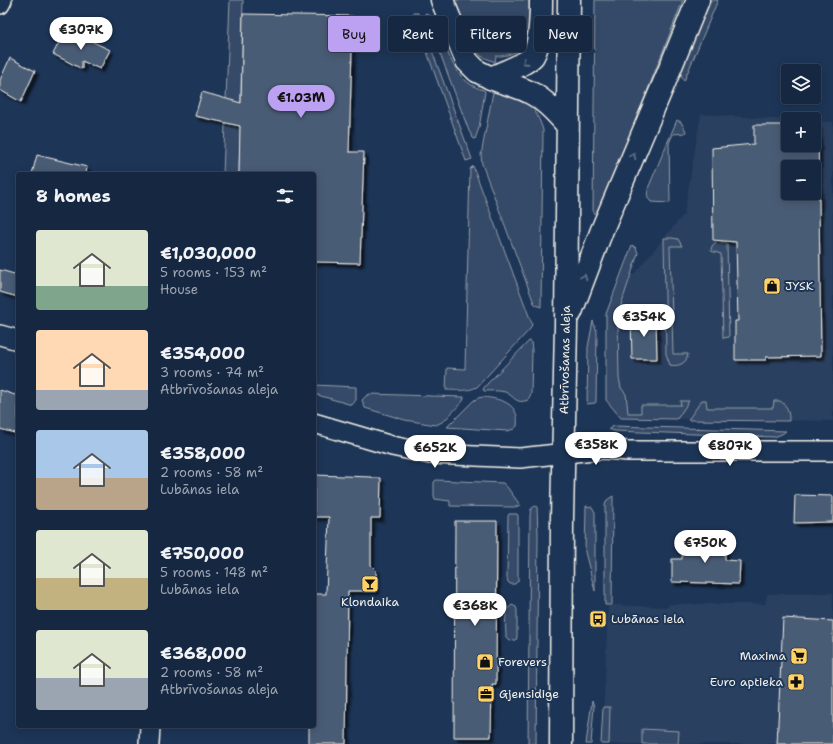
<!DOCTYPE html>
<meta charset="utf-8">
<style>
:root{--surface:#162841;--page:#23344c;--text:#f1f3f6;--muted:#9ea6b1;--line:#35445a;--accent:#bca0f2}
body{margin:0;font-family:"Shantell Sans",sans-serif;background:var(--page);color:var(--text);height:100vh;display:flex;flex-direction:column;font-size:15px;white-space:nowrap}
*{box-sizing:border-box;margin:0}
p{font-size:13px;color:var(--muted)}
.icon{flex:none;width:22px;height:22px;fill:none;stroke:currentColor;stroke-width:2;stroke-linecap:round;stroke-linejoin:round}
.map{position:relative;flex:1;overflow:hidden}
.details{position:absolute;left:16px;top:172px;width:300px;height:556px;display:flex;flex-direction:column;background:var(--surface);border-radius:4px;box-shadow:0 2px 10px #0003,0 0 0 1px var(--line)}
.details>*{flex:none}
.top-card{position:absolute;left:328px;top:16px;width:380px;height:36px;display:flex;gap:8px}
.fabs{position:absolute;left:781px;top:64px;display:grid;gap:8px}
.fabs a{display:grid;place-items:center;width:40px;height:40px;border-radius:4px;background:var(--surface);box-shadow:0 2px 10px #0003,0 0 0 1px var(--line);font-size:20px}
.price{position:absolute;translate:-50% -34px;padding:0 9px;border-radius:14px;background:#fff;color:#222;font-size:13px;line-height:26px;filter:drop-shadow(0 1px 2px #0008)}
.price::after{content:'';position:absolute;left:50%;top:24px;width:12px;height:9px;margin-left:-6px;background:inherit;clip-path:polygon(0 0,100% 0,50% 100%)}
.price.selected{background:var(--accent);color:#111}
ul{padding:0;list-style:none}
li{display:flex;align-items:center;gap:12px;height:100px;padding:0 20px}
li span{display:grid;place-items:center;flex:none;width:112px;height:80px;border-radius:4px;color:#555}
li>.icon{margin-inline-start:auto}
span .icon{width:48px;height:48px;fill:#fffc;stroke-width:1}
li b{font-size:17px}
h2{display:flex;justify-content:space-between;align-items:center;height:48px;padding:0 20px;font-size:17px}
.chip{padding:0 14px;border-radius:4px;background:var(--surface);box-shadow:0 2px 10px #0003,0 0 0 1px var(--line);font-size:14px;line-height:36px}
.chip.selected{background:var(--accent);color:#111}
.map>svg:first-child{display:block}
.built{fill:#2a4060;fill-rule:evenodd}
.green{fill:#354a67;stroke:#949ea8}
.building{fill:#485b74;stroke:#f4f1e8;fill-rule:evenodd;filter:url(#shadow)}
.lines{fill:none;stroke-linecap:round;stroke-linejoin:round}
.minor-casing{stroke:#f4f1e8;stroke-width:22}
.secondary-casing{stroke:#f4f1e8;stroke-width:25}
.primary-casing{stroke:#f4f1e8;stroke-width:25}
.minor{stroke:#1d3557;stroke-width:19}
.secondary{stroke:#1d3557;stroke-width:22}
.primary{stroke:#1d3557;stroke-width:22}
.oneway{stroke:#68778a}
.labels{text-anchor:middle;dominant-baseline:central;stroke-width:4;stroke-linejoin:round;paint-order:stroke}
.poi-label{font-size:12px;fill:#f4f1e8;stroke:#1d3557;text-anchor:start}
.street-label{font-size:12px;fill:#f4f1e8;stroke:#1d3557}
</style>
<div class="map">
<svg width="833" height="744" viewBox="0 0 833 744">
<defs>
<filter id="shadow"><feDropShadow dx="3.5" dy="3.5" stdDeviation="1" flood-color="#0009"/></filter>
</defs>
<rect width="100%" height="100%" fill="#1d3557"/>
<filter id="ink" filterUnits="userSpaceOnUse"><feTurbulence type="fractalNoise" baseFrequency=".025" numOctaves="2"/><feDisplacementMap in="SourceGraphic" scale="8" xChannelSelector="R" yChannelSelector="G"/><feConvolveMatrix kernelMatrix="1 2 1 2 8 2 1 2 1" color-interpolation-filters="sRGB"/></filter>
<g filter="url(#ink)">
<!-- built -->
<path class="built" d="M 701,114 L 788,120 L 788,145 L 814,145 L 814,121 L 833,122 L 833,421 L 621,418 L 606,400 L 606,314 L 608,305 L 684,214 ZM 788,167 L 814,167 L 814,193 L 788,193 Z
M 833,593 L 833,744 L 602,744 L 608,607 L 614,605 L 667,607 L 670,604 L 765,604 L 767,594 Z"/>
<!-- green -->
<path class="green" d="M 230,0 L 243,0 L 239,174 L 223,174 Z
M 455,0 L 531,0 C 531,10 533,23 530,32 C 526,48 512,57 496,56 L 495,62 L 481,56 L 473,47 Z
M 595,0 L 683,0 L 599,214 L 593,213 Z
M 709,0 L 718,0 L 684,81 L 681,75 L 681,67 Z
M 413,13 L 418,13 L 472,159 L 466,161 Z
M 425,13 C 430,15 434,18 437,22 C 440,26 441,32 442,37 C 450,59 458,84 484,90 L 485,92 L 479,128 L 475,139 L 473,138 L 469,131 Z
M 493,92 C 523,98 533,99 543,130 L 541,307 L 536,305 L 534,303 L 482,164 L 481,155 Z
M 677,120 L 681,122 L 686,131 L 685,133 L 673,134 L 669,143 L 670,203 L 651,202 C 646,197 647,192 649,186 Z
M 473,166 L 532,324 L 530,329 L 477,387 C 467,392 456,390 446,390 L 447,368 L 465,369 L 470,169 Z
M 664,238 L 672,238 L 678,239 L 682,246 L 670,246 L 673,354 L 688,354 C 687,363 679,367 670,365 L 666,354 Z
M 716,242 L 727,243 L 729,337 L 723,338 L 721,254 L 711,251 L 712,246 Z
M 632,245 L 636,248 L 638,253 L 620,308 L 618,322 L 619,378 L 621,388 L 626,394 L 628,413 L 641,413 L 641,405 L 681,405 L 680,401 L 689,401 L 677,419 L 621,418 L 606,400 L 606,314 Z
M 593,321 L 597,332 L 596,402 L 595,403 L 587,404 L 588,347 Z
M 529,341 L 531,342 L 532,350 L 531,394 L 528,400 C 515,405 515,396 505,392 C 498,390 491,391 484,391 L 483,389 L 488,383 Z
M 314,385 L 356,387 L 356,400 L 352,405 L 314,394 Z
M 370,394 L 462,397 L 464,397 L 463,401 L 444,421 L 436,425 L 405,420 L 365,408 L 362,400 L 366,396 Z
M 483,397 C 501,399 520,403 517,426 L 514,429 L 507,431 L 447,427 L 473,401 L 478,398 Z
M 702,400 L 706,400 L 707,408 L 773,408 L 774,401 L 780,401 C 788,406 789,412 789,421 L 688,420 Z
M 613,426 L 786,431 L 782,434 L 774,437 L 614,431 L 609,429 Z
M 436,480 L 503,483 L 507,487 L 520,505 L 519,506 L 514,507 L 450,506 L 450,501 L 435,499 L 434,496 L 434,482 Z
M 613,496 L 612,605 L 605,605 L 605,505 L 607,500 Z
M 535,506 L 537,507 L 538,534 L 536,744 L 528,744 L 530,515 L 531,509 Z
M 586,506 L 592,507 L 595,512 L 595,591 L 585,552 Z
M 509,514 L 517,514 L 518,516 L 518,581 L 515,584 L 510,584 L 508,582 L 507,578 L 508,516 Z
M 512,605 L 516,607 L 517,610 L 517,637 L 516,640 L 510,641 L 506,637 C 506,628 503,610 512,605 Z
M 592,701 L 594,706 L 591,744 L 586,744 Z
M 603,707 L 610,707 L 609,744 L 601,744 Z
M 642,729 L 679,731 L 678,744 L 642,744 Z"/>
<!-- building -->
<path class="building" d="M 243,14 L 353,16 L 349,152 L 364,152 L 360,263 L 314,262 L 314,174 L 239,174 L 240,126 L 195,116 L 202,92 L 241,103 Z
M 66,29 L 110,50 L 100,69 L 82,61 L 82,69 L 53,54 Z
M 10,58 L 35,71 L 21,102 L 0,90 L 0,80 Z
M 754,125 L 788,125 L 788,145 L 814,145 L 814,125 L 818,125 L 821,356 L 766,357 L 766,360 L 735,360 L 735,321 L 738,321 L 736,242 L 713,240 L 712,148 L 754,144 ZM 788,167 L 814,167 L 814,193 L 788,193 Z
M 37,155 L 87,167 L 86,174 L 32,174 Z
M 0,270 L 18,275 L 18,297 L 0,292 Z
M 631,318 L 656,318 L 657,359 L 632,359 Z
M 0,390 L 18,396 L 18,434 L 0,429 Z
M 314,475 L 372,477 L 372,478 L 381,478 L 380,518 L 371,518 L 371,565 L 376,570 L 376,591 L 348,591 L 346,744 L 309,744 L 309,726 L 314,726 L 314,594 L 326,594 L 329,517 L 314,517 Z
M 795,495 L 833,496 L 833,522 L 794,523 Z
M 455,521 L 497,521 L 496,684 L 492,684 L 491,737 L 454,737 Z
M 683,539 L 725,540 L 725,560 L 740,561 L 739,584 L 672,582 L 672,559 L 682,559 Z
M 783,618 L 833,621 L 833,744 L 777,744 Z"/>
<g class="lines">
<defs>
<path id="minor" d="M 0,4 L 2,0
M 0,335 L 18,340
M 314,423 L 392,446 L 430,454 L 520,458 L 603,449 L 628,451 L 833,451
M 149,744 L 150,726"/>
<path id="secondary" d="M 442,0 L 467,61 L 477,71 L 491,78"/>
<path id="primary" d="M 491,78 C 501,73 527,64 533,56 C 541,43 541,15 541,0
M 491,78 C 503,83 517,86 529,92 C 544,99 556,112 567,125
M 571,312 L 602,230 L 667,76 L 698,0
M 561,744 L 562,519 L 566,326 L 569,0"/>
</defs>
<!-- minor casing -->
<use href="#minor" class="minor-casing"/>
<!-- secondary casing -->
<use href="#secondary" class="secondary-casing"/>
<!-- primary casing -->
<use href="#primary" class="primary-casing"/>
<!-- minor -->
<use href="#minor" class="minor"/>
<!-- secondary -->
<use href="#secondary" class="secondary"/>
<!-- primary -->
<use href="#primary" class="primary"/>
</g>
<!-- one-way arrows -->
<defs><path id="oneway-chevron" d="M-2-3.5L2.5 0L-2 3.5" fill="none" stroke-width="1.6" stroke-linecap="round" stroke-linejoin="round"/></defs>
<g class="oneway">
<use href="#oneway-chevron" transform="translate(525 62) rotate(147)"/>
<use href="#oneway-chevron" transform="translate(633 156) rotate(-67)"/>
<use href="#oneway-chevron" transform="translate(584 277) rotate(-69)"/>
</g>
</g>
<!-- icons -->
<defs>
<symbol id="shop-square" viewBox="-11 -11 22 22"><rect x="-9" y="-9" width="18" height="18" rx="4" fill="#ffd166" stroke="#1d3557"/><path d="M-5-2.5h2.3a2.7 3.5 0 0 1 5.4 0H5L5.5 6h-11ZM-1.5-2.5h3a1.5 2.3 0 0 0-3 0Z" fill="#111"/></symbol>
<symbol id="bar-square" viewBox="-11 -11 22 22"><rect x="-9" y="-9" width="18" height="18" rx="4" fill="#ffd166" stroke="#1d3557"/><path d="M-6-5H6L.8 .8V4.5H3.5V6h-7V4.5H-.8V.8Z" fill="#111"/></symbol>
<symbol id="bus-square" viewBox="-11 -11 22 22"><rect x="-9" y="-9" width="18" height="18" rx="4" fill="#ffd166" stroke="#1d3557"/><path d="M-5-6H5V4H4V6H2V4H-2V6H-4V4H-5ZM-3.5-4V0h7V-4ZM-3.5 1.2v1.5H-2V1.2ZM2 1.2v1.5H3.5V1.2Z" fill="#111"/></symbol>
<symbol id="supermarket-square" viewBox="-11 -11 22 22"><rect x="-9" y="-9" width="18" height="18" rx="4" fill="#ffd166" stroke="#1d3557"/><path d="M-6-5.5h2.5l.6 2H6L4.5 2H-2.5L-4.4-4H-6ZM-1.5 3.2a1.3 1.3 0 1 0 .1 0ZM3 3.2a1.3 1.3 0 1 0 .1 0Z" fill="#111"/></symbol>
<symbol id="pharmacy-square" viewBox="-11 -11 22 22"><rect x="-9" y="-9" width="18" height="18" rx="4" fill="#ffd166" stroke="#1d3557"/><path d="M-2-6h4v4h4v4h-4v4h-4v-4h-4v-4h4Z" fill="#111"/></symbol>
<symbol id="office-square" viewBox="-11 -11 22 22"><rect x="-9" y="-9" width="18" height="18" rx="4" fill="#ffd166" stroke="#1d3557"/><path d="M-6-3h4V-5.5h4V-3h4V5H-6ZM-1-4.5V-3h2v-1.5ZM-6 0V1H6V0Z" fill="#111"/></symbol>
</defs>
<g fill-rule="evenodd">
<use href="#shop-square" x="762" y="276" width="20" height="20"/>
<use href="#bar-square" x="360" y="574" width="20" height="20"/>
<use href="#bus-square" x="588" y="609" width="20" height="20"/>
<use href="#supermarket-square" x="789" y="646" width="20" height="20"/>
<use href="#shop-square" x="475" y="652" width="20" height="20"/>
<use href="#pharmacy-square" x="786" y="672" width="20" height="20"/>
<use href="#office-square" x="476" y="684" width="20" height="20"/>
</g>
<g class="labels">
<!-- poi labels -->
<g class="poi-label">
<text x="785" y="286">JYSK</text>
<text x="370" y="602" text-anchor="middle">Klondaika</text>
<text x="611" y="619">Lubānas iela</text>
<text x="786" y="656" text-anchor="end">Maxima</text>
<text x="498" y="662">Forevers</text>
<text x="783" y="682" text-anchor="end">Euro aptieka</text>
<text x="499" y="694">Gjensidige</text>
</g>
<!-- street labels -->
<g class="street-label">
<text transform="translate(565 360) rotate(-89)">Atbrīvošanas aleja</text>
</g>
</g>
</svg>
<div class="fabs">
<a><svg class="icon" aria-label="layers" viewBox="0 0 24 24"><path d="M12 4l9 5-9 5-9-5zM3 14l9 5 9-5"/></svg></a>
<a>+</a>
<a>−</a>
</div>
<b class="price" style="left:81px;top:51px">€307K</b>
<b class="price selected" style="left:301px;top:119px">€1.03M</b>
<b class="price" style="left:644px;top:338px">€354K</b>
<b class="price" style="left:596px;top:466px">€358K</b>
<b class="price" style="left:730px;top:467px">€807K</b>
<b class="price" style="left:435px;top:469px">€652K</b>
<b class="price" style="left:705px;top:564px">€750K</b>
<b class="price" style="left:475px;top:627px">€368K</b>
<div class="top-card">
<a class="chip selected">Buy</a>
<a class="chip">Rent</a>
<a class="chip">Filters</a>
<a class="chip">New</a>
</div>
<section class="details">
<h2>8 homes<svg class="icon" aria-label="filters" viewBox="0 0 24 24"><path d="M4 7h16M4 17h16"/><circle cx="9" cy="7" r="2"/><circle cx="15" cy="17" r="2"/></svg></h2>
<ul>
<li><span style="background:linear-gradient(#dfe7d0 70%,#7fa58c 0)"><svg class="icon" aria-label="home" viewBox="0 0 24 24"><path d="M3 11l9-7 9 7M6 9v11h12V9"/></svg></span><div><b>€1,030,000</b><p>5 rooms · 153 m²</p><p>House</p></div></li>
<li><span style="background:linear-gradient(#ffd9b3 75%,#9aa5b1 0)"><svg class="icon" aria-label="home" viewBox="0 0 24 24"><path d="M3 11l9-7 9 7M6 9v11h12V9"/></svg></span><div><b>€354,000</b><p>3 rooms · 74 m²</p><p>Atbrīvošanas aleja</p></div></li>
<li><span style="background:linear-gradient(#a9c7e8 60%,#b9a48a 0)"><svg class="icon" aria-label="home" viewBox="0 0 24 24"><path d="M3 11l9-7 9 7M6 9v11h12V9"/></svg></span><div><b>€358,000</b><p>2 rooms · 58 m²</p><p>Lubānas iela</p></div></li>
<li><span style="background:linear-gradient(#dfe7d0 60%,#c2b280 0)"><svg class="icon" aria-label="home" viewBox="0 0 24 24"><path d="M3 11l9-7 9 7M6 9v11h12V9"/></svg></span><div><b>€750,000</b><p>5 rooms · 148 m²</p><p>Lubānas iela</p></div></li>
<li><span style="background:linear-gradient(#dfe7d0 60%,#9aa5b1 0)"><svg class="icon" aria-label="home" viewBox="0 0 24 24"><path d="M3 11l9-7 9 7M6 9v11h12V9"/></svg></span><div><b>€368,000</b><p>2 rooms · 58 m²</p><p>Atbrīvošanas aleja</p></div></li>
</ul>
</section>
</div>
